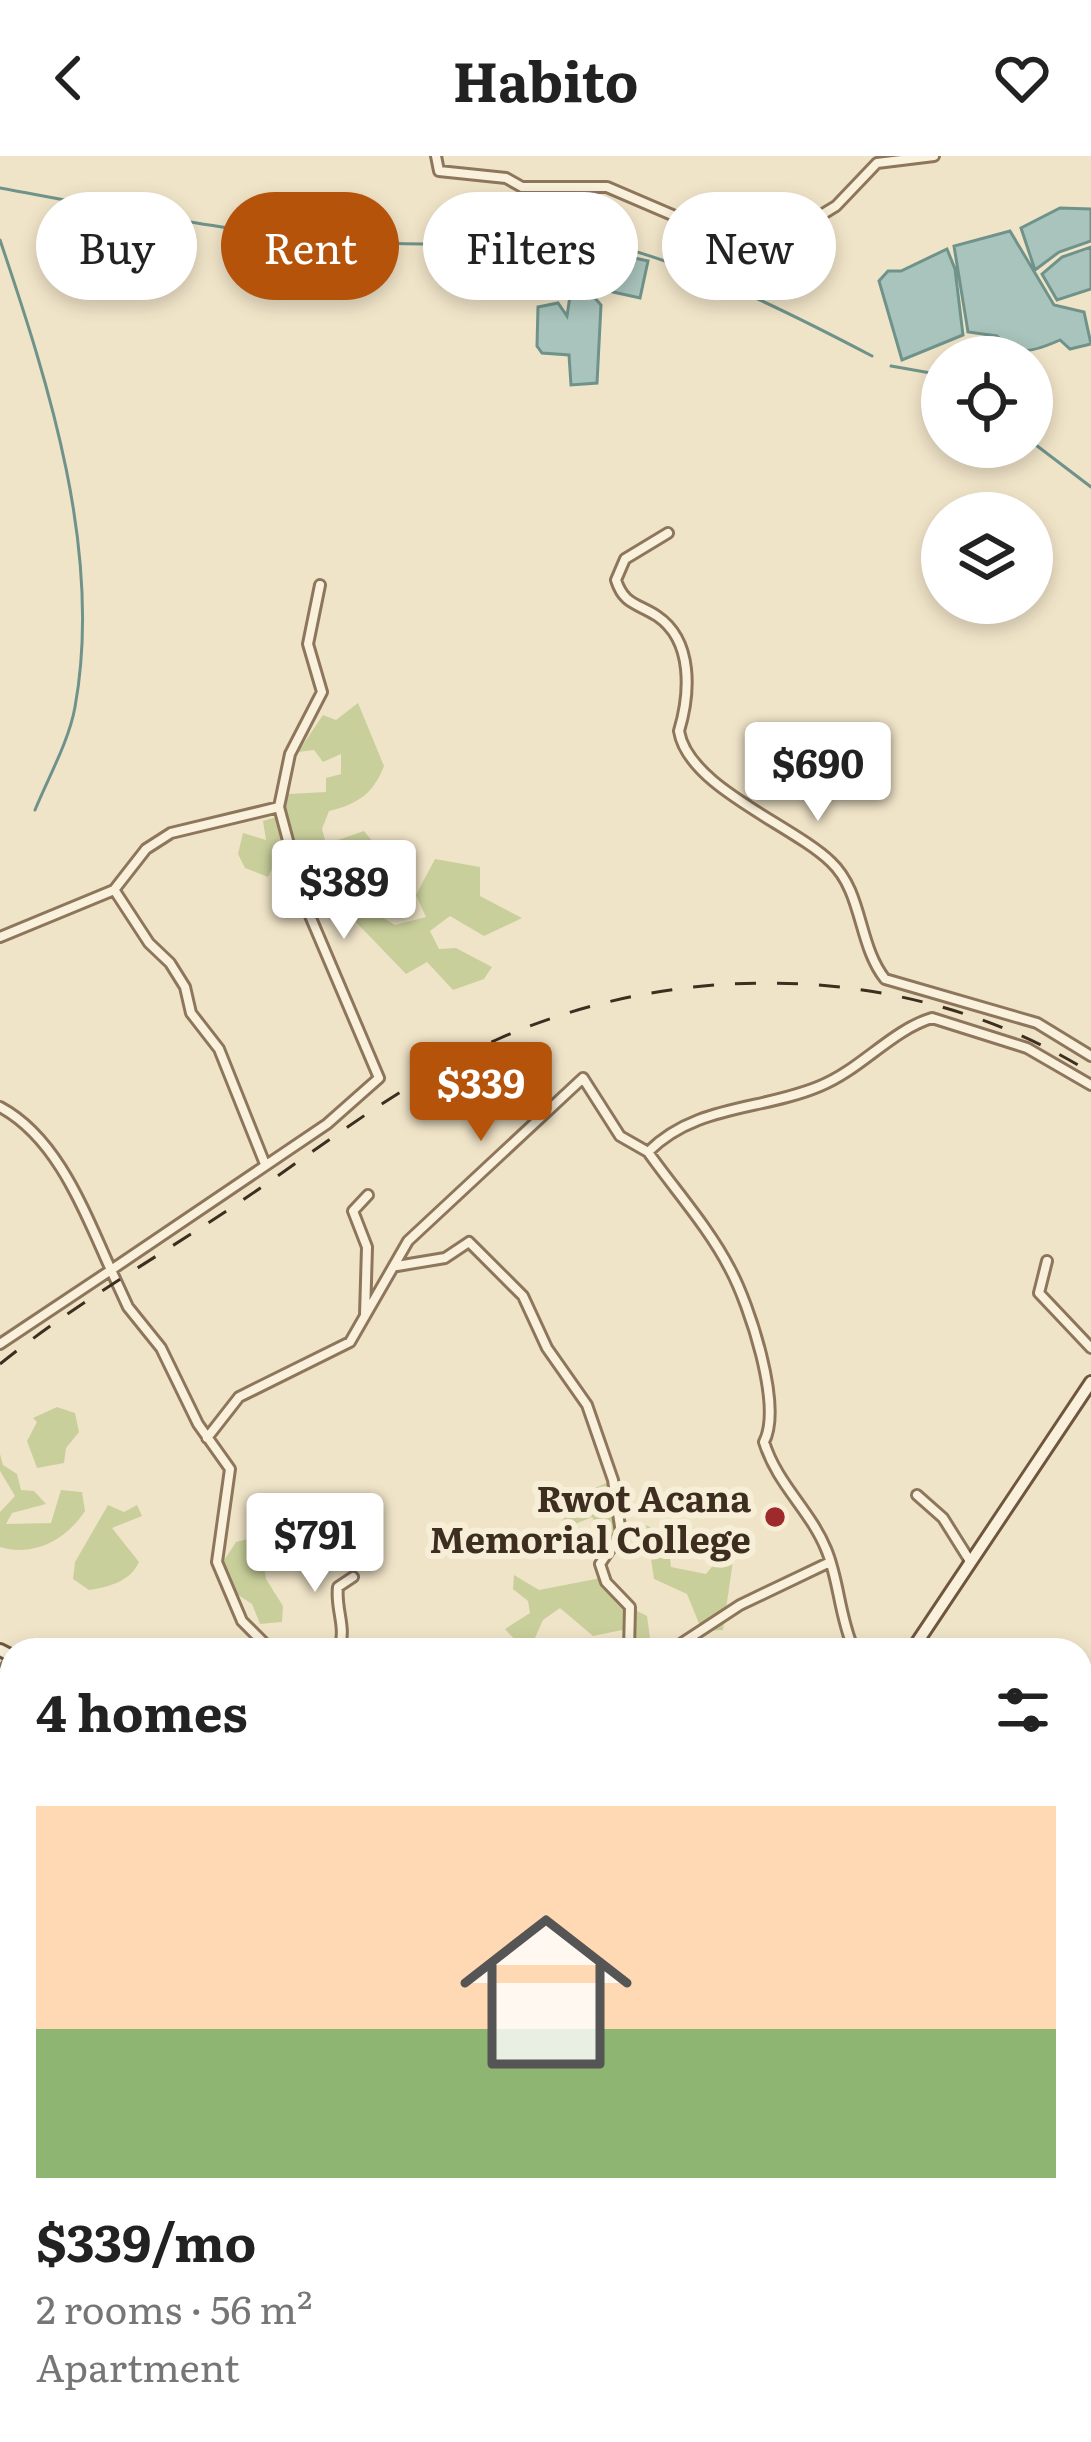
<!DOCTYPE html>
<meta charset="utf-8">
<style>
:root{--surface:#fff;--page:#f6f6f6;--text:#222;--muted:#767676;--accent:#b45309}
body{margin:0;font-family:Literata,serif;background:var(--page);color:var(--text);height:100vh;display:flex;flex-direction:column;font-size:45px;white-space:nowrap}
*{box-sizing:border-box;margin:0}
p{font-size:39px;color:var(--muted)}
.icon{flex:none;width:66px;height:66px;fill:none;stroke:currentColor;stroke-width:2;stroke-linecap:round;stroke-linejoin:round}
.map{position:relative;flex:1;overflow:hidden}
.side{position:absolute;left:0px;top:1482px;width:1092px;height:804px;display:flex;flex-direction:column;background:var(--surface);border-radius:36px 36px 0 0;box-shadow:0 6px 18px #0003}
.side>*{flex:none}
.banner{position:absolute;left:36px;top:36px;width:1020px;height:108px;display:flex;gap:24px}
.fabs{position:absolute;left:921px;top:180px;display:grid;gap:24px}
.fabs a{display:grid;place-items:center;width:132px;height:132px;border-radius:50%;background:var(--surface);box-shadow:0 6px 18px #0003;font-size:60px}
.price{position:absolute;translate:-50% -102px;padding:0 27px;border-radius:12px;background:#fff;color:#222;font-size:39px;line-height:78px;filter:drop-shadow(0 3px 6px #0008)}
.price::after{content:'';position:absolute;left:50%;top:72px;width:36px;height:27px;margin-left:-18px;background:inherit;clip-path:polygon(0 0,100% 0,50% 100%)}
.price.selected{background:var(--accent);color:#fff}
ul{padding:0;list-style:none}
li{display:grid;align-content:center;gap:24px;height:636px;padding:0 36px}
li span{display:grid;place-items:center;height:372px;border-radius:0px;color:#555}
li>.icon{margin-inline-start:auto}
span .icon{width:216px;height:216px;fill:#fffc;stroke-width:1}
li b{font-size:51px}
h2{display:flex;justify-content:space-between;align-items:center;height:144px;padding:0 36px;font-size:51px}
.chip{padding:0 42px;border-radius:54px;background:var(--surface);box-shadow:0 6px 18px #0003;font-size:42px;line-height:108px}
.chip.selected{background:var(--accent);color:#fff}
header{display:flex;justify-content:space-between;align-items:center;height:156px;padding:0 36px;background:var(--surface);font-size:54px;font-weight:700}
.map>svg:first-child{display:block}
.green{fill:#c9cf9b}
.water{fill:#a9c4bc;stroke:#6f938a;stroke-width:3}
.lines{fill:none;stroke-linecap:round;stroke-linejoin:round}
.stream{stroke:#6f938a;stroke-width:3}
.street-casing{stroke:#8d765c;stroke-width:14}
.secondary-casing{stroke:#6f573f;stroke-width:16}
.primary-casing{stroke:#5b4430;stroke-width:18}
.street{stroke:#faf1dc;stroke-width:8}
.secondary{stroke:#faf1dc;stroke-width:10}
.primary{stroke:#f3d9a0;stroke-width:12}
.rail{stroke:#3d2e20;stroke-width:3;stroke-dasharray:21 21;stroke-linecap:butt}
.poi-dot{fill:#9e2a2b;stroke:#f7eed8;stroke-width:4.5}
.labels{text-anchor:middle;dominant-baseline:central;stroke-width:12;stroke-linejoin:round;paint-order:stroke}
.poi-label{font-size:36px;font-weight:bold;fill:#3d2e20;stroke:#f7eed8;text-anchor:end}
</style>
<header><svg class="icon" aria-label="back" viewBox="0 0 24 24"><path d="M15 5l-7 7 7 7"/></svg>Habito<svg class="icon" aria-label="heart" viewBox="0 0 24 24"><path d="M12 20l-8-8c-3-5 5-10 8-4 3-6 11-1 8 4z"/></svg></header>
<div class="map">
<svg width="1091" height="2286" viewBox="0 0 1091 2286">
<rect width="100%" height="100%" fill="#f0e4c8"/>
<!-- green -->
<path class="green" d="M 358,547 L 384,610 C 373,638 358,648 329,655 L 322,673 L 328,695 L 335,685 L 364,675 L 377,691 L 348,709 L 350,727 L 330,736 L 276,705 L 268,721 L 245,712 L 238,698 L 243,677 L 266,684 L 263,665 L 280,660 L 288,638 L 326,636 L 326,622 L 341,618 L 341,598 L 323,606 L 314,594 L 298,596 L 323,559 L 336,564 Z
M 435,703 L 480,711 L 480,740 L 522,762 L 484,780 L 450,760 L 430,775 L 439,793 L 456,792 L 492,811 L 484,823 L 453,834 L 427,806 L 406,818 L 353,763 L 380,760 L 395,769 L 426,761 L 416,739 Z
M 57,1251 L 75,1257 L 79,1276 L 66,1292 L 64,1307 L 37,1312 L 27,1285 L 37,1266 L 33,1262 Z
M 0,1298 L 3,1309 L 17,1318 L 21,1334 L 34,1335 L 46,1348 L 12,1357 L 6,1368 L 51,1367 L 61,1334 L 82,1336 L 85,1355 C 66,1384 34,1401 0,1391 L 0,1356 L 15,1340 L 0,1315 Z
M 609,1326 L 618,1361 L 615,1379 L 603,1381 L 592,1361 L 573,1369 L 562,1365 L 585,1336 Z
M 108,1349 L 124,1356 L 137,1349 L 142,1360 L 112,1372 L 139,1406 C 130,1426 108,1431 89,1434 L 73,1423 L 75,1406 Z
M 646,1369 L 668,1381 L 671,1411 L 706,1418 L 719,1402 L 734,1398 L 723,1474 L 702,1475 L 687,1438 L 654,1423 Z
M 260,1380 L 266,1423 L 283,1450 L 282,1466 L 260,1468 L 252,1448 L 235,1437 L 223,1406 L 236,1386 Z
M 514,1419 L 539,1434 L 611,1420 L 627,1450 L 647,1460 L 651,1489 L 639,1489 L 627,1473 L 593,1480 L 560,1452 L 543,1464 L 534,1484 L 517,1486 L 505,1473 L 530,1457 L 528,1445 L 513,1433 Z"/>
<!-- water -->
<path class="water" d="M 1060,52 L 1091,53 L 1091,85 L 1059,96 L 1035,114 L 1021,72 Z
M 1010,75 L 1054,149 L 1084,156 L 1091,188 L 1070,193 L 1060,184 C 1035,195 1017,202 997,180 L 968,176 L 954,90 Z
M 562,86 L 648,105 L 640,142 L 554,123 Z
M 1091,91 L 1091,133 L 1057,144 L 1042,118 L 1062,101 Z
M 947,93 L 955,113 L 963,179 L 902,204 L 879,125 L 888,115 L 901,115 Z
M 570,140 L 594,141 L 601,149 L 597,227 L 571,229 L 569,199 L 542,197 L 537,190 L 538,151 L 558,147 L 567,160 Z"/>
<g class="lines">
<!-- stream -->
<path class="stream" d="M 0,32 C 140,58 281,87 424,88 C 467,88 517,69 560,77 C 669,96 775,149 872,200
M 0,84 C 49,229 103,397 75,551 C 69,585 48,622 35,654
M 891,210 L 942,219
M 1032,286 L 1091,331"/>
<defs>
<path id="street" d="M 436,0 L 439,15 L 506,22 L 522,31 L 607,31 L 677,61 L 789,67 L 818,61 L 836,50 L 877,7 L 934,0
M 668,377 L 625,403 L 616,424 C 624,449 637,447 657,460 C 694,485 690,538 679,575 C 688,631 793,669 831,706 C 863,736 858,789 885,823 L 1037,867 L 1091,900
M 279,651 L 290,598 L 322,536 L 308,488 L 320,429
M 115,735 L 149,787 L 170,807 L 185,831 L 191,857 L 219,893 L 265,1008
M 0,781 L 114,734 L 146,693 L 171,677 L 279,651 L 305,748 L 379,922 L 327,968 L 111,1114 L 128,1151 L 161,1192 L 198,1268 L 230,1313 L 217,1406 L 242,1465 L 271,1494
M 0,951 C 58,982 85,1057 111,1114 L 0,1188
M 648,996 C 675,1034 709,1072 730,1113 C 749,1148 783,1250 764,1286 C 777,1328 810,1354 826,1393 C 839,1423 839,1460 854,1494
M 1047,1105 L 1039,1137 L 1091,1192
M 397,1110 L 445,1102 L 469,1086 L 523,1140 L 547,1192 L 587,1249 L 613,1324 L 621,1377 L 600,1408 L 606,1426 L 630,1451 L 629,1494
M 365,1159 L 367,1091 L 353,1055 L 368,1039
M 207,1282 L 239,1241 L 350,1186 L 408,1085 L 583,922 L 620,980 L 648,996 C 696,948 761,955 820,930 C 860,914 892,874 932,862 L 1027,892 L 1091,929
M 917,1339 L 943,1362 L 970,1405
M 338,1494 C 348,1473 335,1454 338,1431 L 353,1421
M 683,1494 L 682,1487 L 740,1449 L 830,1406
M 0,1520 L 12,1501
M 0,1824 L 12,1808
M 1080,1906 L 1091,1916
M 0,2034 L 12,2024
M 1080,2234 L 1091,2231
M 508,2274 L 518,2286
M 1,2286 L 12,2272
M 637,2286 L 645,2274
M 925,2286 L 949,2274"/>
<path id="secondary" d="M 0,1494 L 12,1500
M 912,1494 L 1091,1226"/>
<path id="primary" d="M 1080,1787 L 1091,1783
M 267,2286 L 280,2274"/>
</defs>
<!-- street casing -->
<use href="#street" class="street-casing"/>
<!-- secondary casing -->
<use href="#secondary" class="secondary-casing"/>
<!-- primary casing -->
<use href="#primary" class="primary-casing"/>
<!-- street -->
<use href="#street" class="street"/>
<!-- secondary -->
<use href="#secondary" class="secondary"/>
<!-- primary -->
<use href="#primary" class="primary"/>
<!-- rail -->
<path class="rail" d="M 0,1208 C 73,1149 156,1102 234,1050 C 319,993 402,926 496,884 C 682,801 915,806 1091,917"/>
</g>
<!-- markers -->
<circle class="poi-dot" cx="775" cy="1361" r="12"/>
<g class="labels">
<!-- poi labels -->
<g class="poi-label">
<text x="751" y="1340">Rwot Acana<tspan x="751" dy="41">Memorial College</tspan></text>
</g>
</g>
</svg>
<div class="fabs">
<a><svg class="icon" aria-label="locate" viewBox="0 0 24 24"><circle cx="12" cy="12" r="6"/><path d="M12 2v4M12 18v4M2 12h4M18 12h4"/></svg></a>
<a><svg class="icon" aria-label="layers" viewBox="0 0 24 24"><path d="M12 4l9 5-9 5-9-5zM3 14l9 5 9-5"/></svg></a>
</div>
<b class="price" style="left:818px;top:668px">$690</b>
<b class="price" style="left:344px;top:786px">$389</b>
<b class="price selected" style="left:481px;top:988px">$339</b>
<b class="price" style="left:315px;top:1439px">$791</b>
<div class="banner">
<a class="chip">Buy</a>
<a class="chip selected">Rent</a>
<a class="chip">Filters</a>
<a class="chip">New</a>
</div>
<section class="side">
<h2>4 homes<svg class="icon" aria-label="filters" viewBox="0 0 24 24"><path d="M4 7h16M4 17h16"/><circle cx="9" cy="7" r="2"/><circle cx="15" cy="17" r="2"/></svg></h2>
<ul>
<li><span style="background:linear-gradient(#ffd9b3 60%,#8fb573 0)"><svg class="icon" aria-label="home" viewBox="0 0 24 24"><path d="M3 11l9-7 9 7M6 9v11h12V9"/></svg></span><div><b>$339/mo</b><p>2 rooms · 56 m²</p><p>Apartment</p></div></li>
</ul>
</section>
</div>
